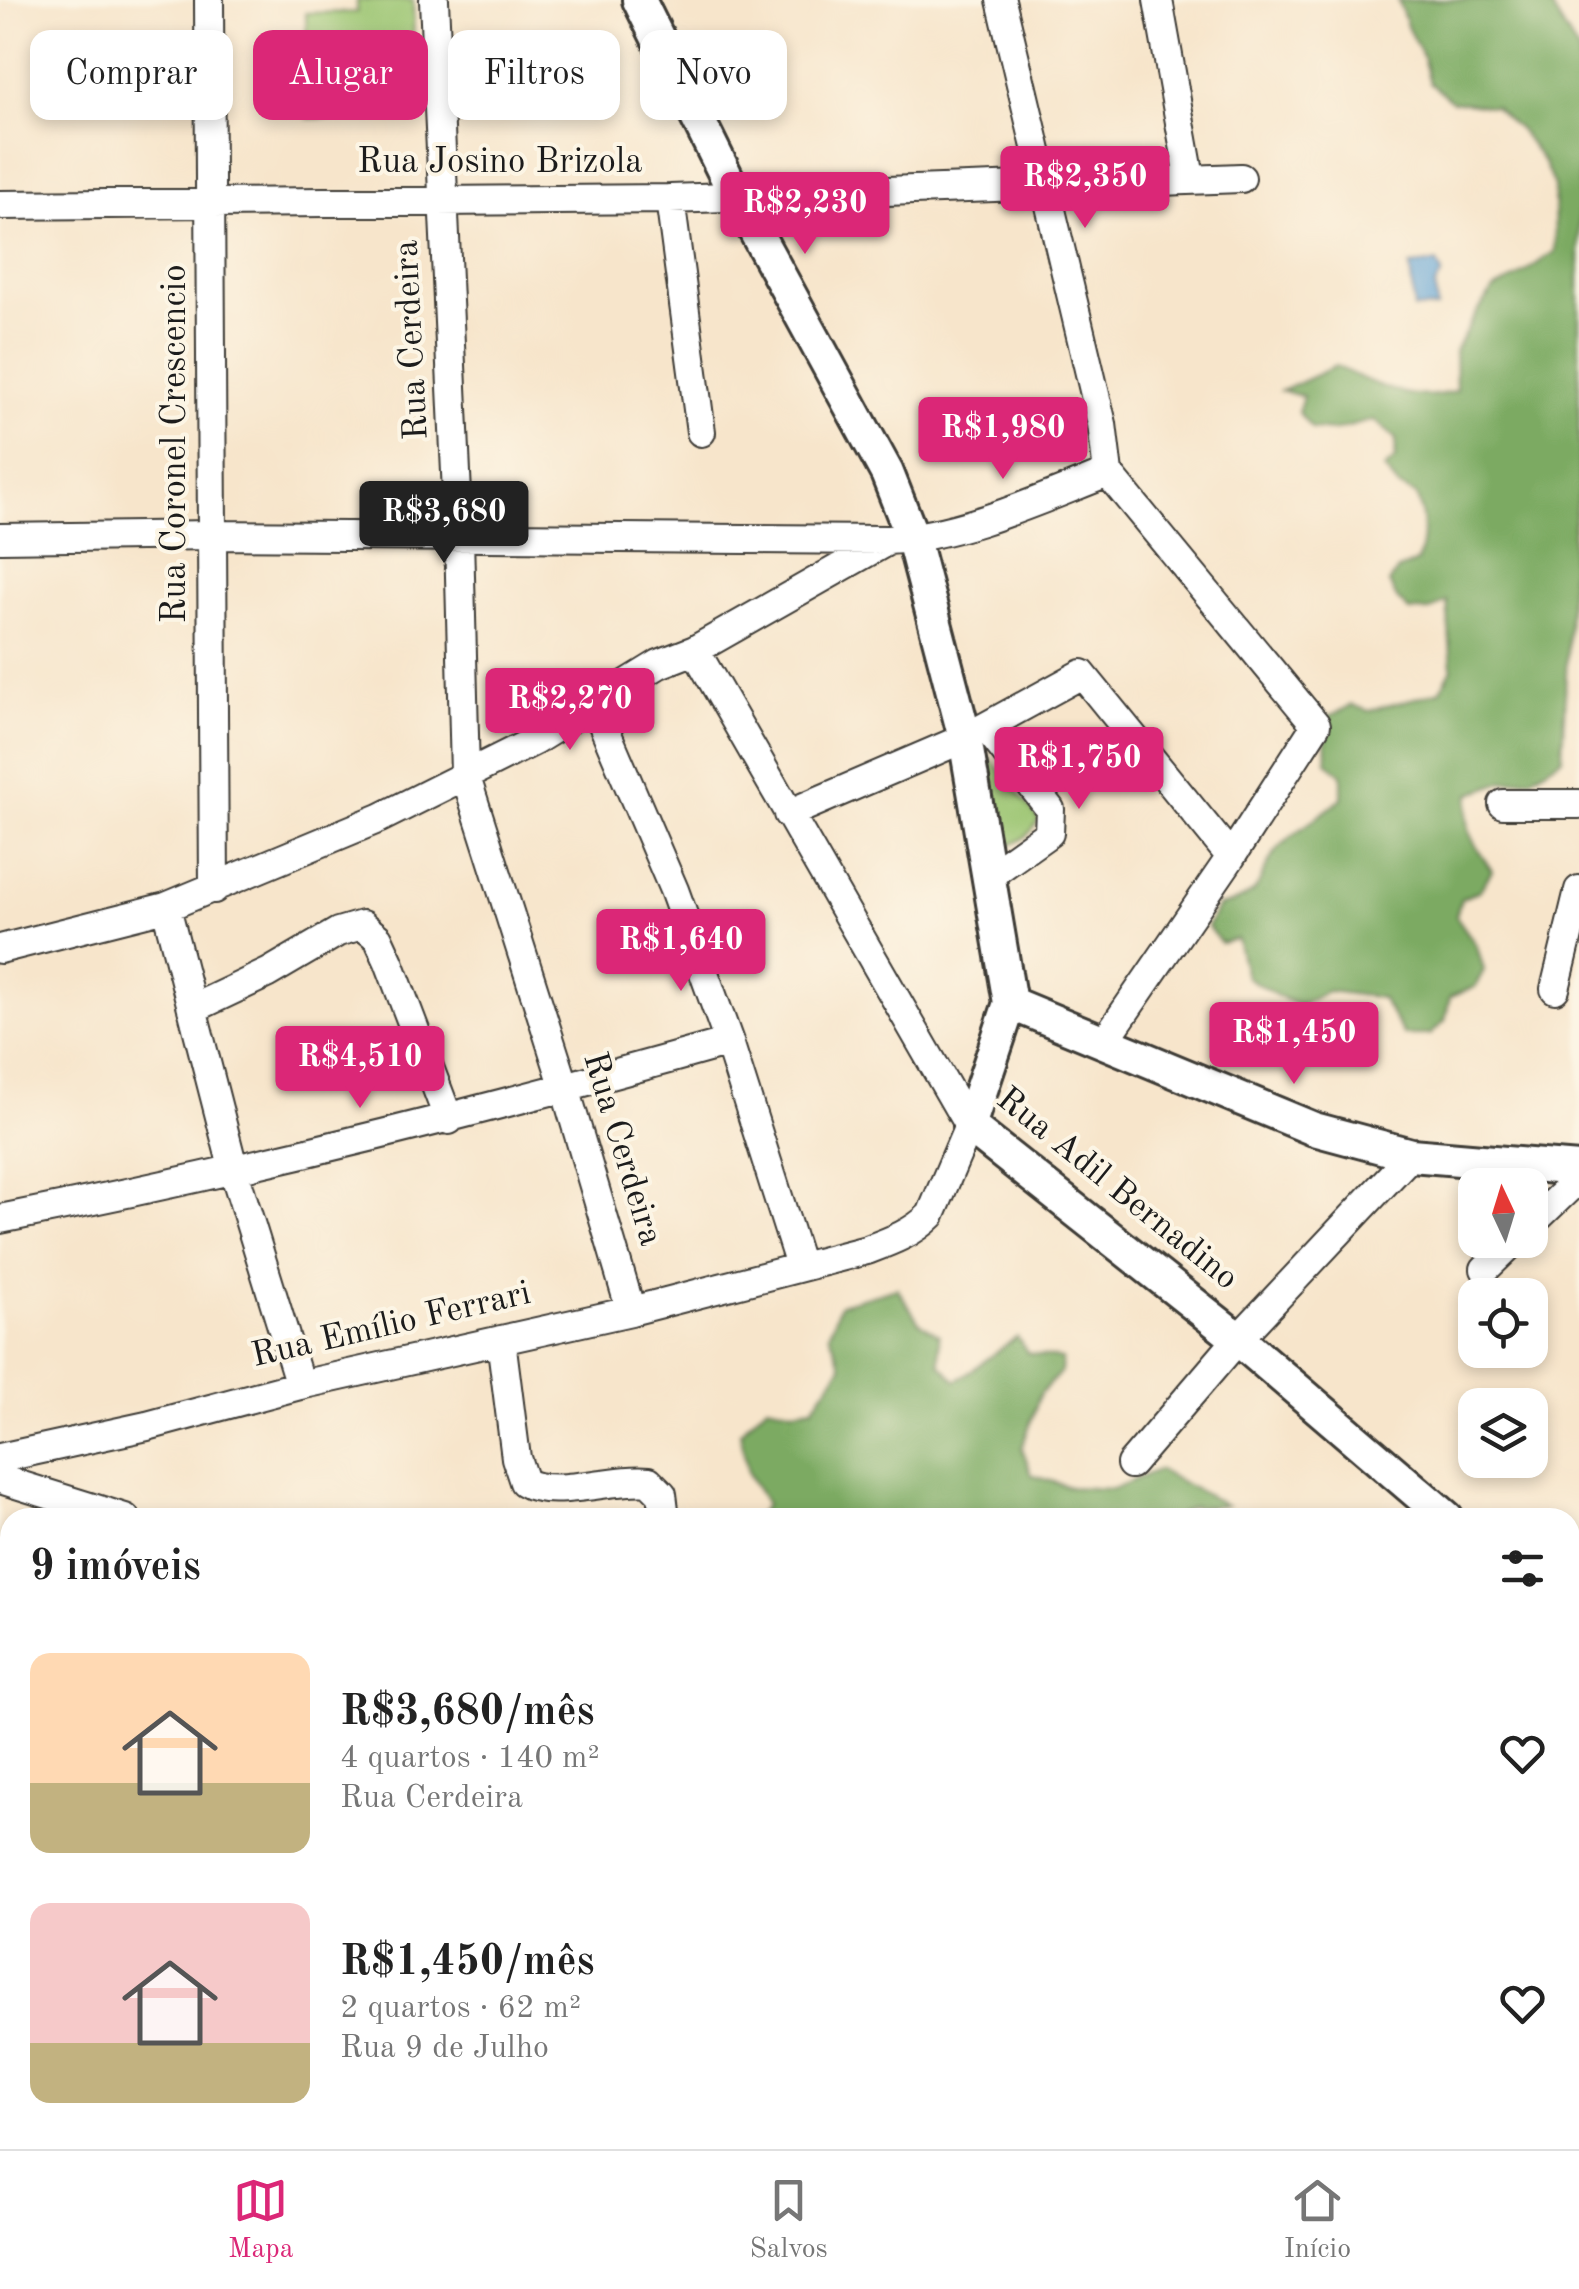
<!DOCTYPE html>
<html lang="pt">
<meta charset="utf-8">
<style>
:root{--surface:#fff;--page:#f6f6f6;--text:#222;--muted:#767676;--line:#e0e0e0;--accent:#db2777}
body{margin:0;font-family:"Old Standard TT",serif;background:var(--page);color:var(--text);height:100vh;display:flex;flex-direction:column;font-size:38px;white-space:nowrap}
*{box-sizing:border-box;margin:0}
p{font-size:32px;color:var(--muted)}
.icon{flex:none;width:55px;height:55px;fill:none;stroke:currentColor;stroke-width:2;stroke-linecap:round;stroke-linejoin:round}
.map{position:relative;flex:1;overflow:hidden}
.panel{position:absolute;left:0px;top:1508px;width:1580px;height:642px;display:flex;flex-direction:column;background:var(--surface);border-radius:30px 30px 0 0;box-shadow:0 5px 15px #0003}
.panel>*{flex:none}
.guide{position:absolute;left:30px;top:30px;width:1000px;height:90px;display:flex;gap:20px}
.needle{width:65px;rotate:356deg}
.controls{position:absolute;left:1458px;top:1168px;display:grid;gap:20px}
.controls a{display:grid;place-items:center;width:90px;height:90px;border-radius:20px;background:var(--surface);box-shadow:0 5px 15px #0003;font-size:50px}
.price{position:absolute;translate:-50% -85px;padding:0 22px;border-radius:10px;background:var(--accent);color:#fff;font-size:32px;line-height:65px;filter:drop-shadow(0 2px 5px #0008)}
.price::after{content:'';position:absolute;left:50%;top:60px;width:30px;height:22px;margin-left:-15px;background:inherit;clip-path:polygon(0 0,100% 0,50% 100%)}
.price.active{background:#222;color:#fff}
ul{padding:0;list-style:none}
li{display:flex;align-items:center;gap:30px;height:250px;padding:0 30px}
li span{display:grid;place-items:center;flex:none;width:280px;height:200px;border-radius:20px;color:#555}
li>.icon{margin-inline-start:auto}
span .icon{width:120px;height:120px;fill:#fffc;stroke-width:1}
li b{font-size:42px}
h2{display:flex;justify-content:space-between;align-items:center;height:120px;padding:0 30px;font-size:42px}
.pill{padding:0 35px;border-radius:20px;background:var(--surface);box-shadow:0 5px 15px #0003;font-size:35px;line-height:90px}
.pill.active{background:var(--accent);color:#fff}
.tabs{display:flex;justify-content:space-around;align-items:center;height:140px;border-top:2px solid var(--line);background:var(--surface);font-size:28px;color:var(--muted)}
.tabs a{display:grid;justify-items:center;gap:5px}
.tabs .active{color:var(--accent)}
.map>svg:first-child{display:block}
.green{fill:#9ac470;stroke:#5b7046;stroke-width:2.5}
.forest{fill:#7baa62;stroke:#4c633f;stroke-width:2.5}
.water{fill:#60a2d4;stroke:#3e5f78;stroke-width:2.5}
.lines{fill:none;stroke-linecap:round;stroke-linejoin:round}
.minor-casing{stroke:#3d3a36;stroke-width:32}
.major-casing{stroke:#3d3a36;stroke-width:38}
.minor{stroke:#fff;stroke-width:28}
.major{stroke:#fff;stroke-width:32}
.labels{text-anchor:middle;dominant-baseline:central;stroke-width:8;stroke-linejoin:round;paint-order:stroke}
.street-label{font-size:35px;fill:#1c1c1c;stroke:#fcf5e5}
</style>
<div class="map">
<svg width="1579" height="2149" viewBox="0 0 1579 2149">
<rect width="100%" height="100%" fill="#fcf5e5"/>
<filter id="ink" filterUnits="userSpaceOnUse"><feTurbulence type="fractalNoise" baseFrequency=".01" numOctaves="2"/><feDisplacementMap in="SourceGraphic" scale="20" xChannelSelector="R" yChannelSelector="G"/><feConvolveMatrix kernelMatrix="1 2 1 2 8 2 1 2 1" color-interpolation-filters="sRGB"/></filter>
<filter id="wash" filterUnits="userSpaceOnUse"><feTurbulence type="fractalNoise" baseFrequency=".0048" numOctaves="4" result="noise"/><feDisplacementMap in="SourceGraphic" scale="40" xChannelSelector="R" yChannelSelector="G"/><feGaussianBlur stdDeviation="2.25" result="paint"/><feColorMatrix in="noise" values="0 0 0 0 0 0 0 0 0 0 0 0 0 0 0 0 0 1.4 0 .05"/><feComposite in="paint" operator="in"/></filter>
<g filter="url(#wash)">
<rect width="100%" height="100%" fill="#f7e5cb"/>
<!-- green -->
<path class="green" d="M 357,0 L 413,0 L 414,44 L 354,46 L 355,117 L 308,118 L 306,13 L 357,12 Z
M 987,754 L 1039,819 C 1030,838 1016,844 997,850 Z
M 531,2140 L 799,2140 L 796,2149 L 558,2149 Z"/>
<!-- forest -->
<path class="forest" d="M 1398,0 L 1547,0 L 1579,53 L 1579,487 L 1573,531 L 1562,758 L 1531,778 L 1502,782 L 1470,794 C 1463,832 1472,840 1492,871 L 1480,890 L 1461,899 L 1456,916 L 1477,946 L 1484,970 L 1475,987 L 1450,997 L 1445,1021 L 1430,1035 L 1404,1035 L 1381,998 L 1327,991 L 1300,1006 L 1279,997 L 1246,977 L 1237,939 L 1221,943 L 1207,926 L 1219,906 C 1271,895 1253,877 1279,848 C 1298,828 1322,816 1342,798 L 1342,774 L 1327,762 L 1325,718 L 1352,705 L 1369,711 L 1440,691 L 1452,668 L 1447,601 L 1430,611 L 1409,611 L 1397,599 L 1389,583 L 1398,570 L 1417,562 C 1426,540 1424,518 1417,496 L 1398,486 L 1384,469 L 1395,460 L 1396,439 L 1374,420 L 1333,431 L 1312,429 L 1298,412 L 1303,396 L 1281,391 L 1336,366 C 1373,384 1416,406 1456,390 L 1455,350 L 1476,314 L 1493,290 L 1518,277 L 1555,251 L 1554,187 L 1544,163 L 1523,134 L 1495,107 L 1452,101 L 1430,83 L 1423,57 L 1408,29 Z
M 897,1288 L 919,1322 L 939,1335 L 940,1364 L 957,1381 L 1017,1337 L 1028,1353 L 1062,1359 L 1061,1372 L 1040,1394 L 1022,1448 L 1032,1475 L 1070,1487 L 1112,1489 L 1158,1470 L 1226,1505 L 1190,1508 L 1171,1518 L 757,1517 L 766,1504 L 748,1473 L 740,1432 L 767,1405 L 794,1410 L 813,1407 L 842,1366 L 829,1333 L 840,1304 Z"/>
<!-- water -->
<path class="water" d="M 1437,263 L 1442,274 L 1435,286 L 1437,308 L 1414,309 L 1410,266 Z"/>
</g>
<g filter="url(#ink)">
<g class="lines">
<defs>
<path id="minor" d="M 209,0 L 214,889
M 434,0 L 459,537 L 465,774 L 565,1088 L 631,1311
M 1001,0 L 1102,424 L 1108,473
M 1158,0 L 1190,178
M 670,199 L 701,432
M 0,205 L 670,199 L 1241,178
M 0,538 L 213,535 L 888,540 C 964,535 1038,500 1108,473
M 595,706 L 674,890 L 729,1042 L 800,1266
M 986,727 L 1050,809 L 1049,833 L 987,877
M 1503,804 L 1579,804
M 788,814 L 965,738 L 1082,674 L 1231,857
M 166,907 L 234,1171 L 300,1385
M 0,949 L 166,907 L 380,818 L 534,741 L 659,664 L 695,650 L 887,541
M 1555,989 L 1579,890
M 192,1009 L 268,973 L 338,932 L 362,925 L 378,938 L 389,962 L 449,1120
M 1104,1042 L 1231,857 L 1316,725 L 1108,473
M 0,1219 C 246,1171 488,1110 729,1042
M 1530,1225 L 1579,1178
M 1485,1269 L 1515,1240
M 501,1340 L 516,1458 L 524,1482 C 552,1499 614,1477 649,1481 L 662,1494 L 665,1518
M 0,1458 L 147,1426 L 300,1385 L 631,1311 L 867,1250 C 891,1241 913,1233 931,1215 L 969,1126 L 695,650
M 1131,1464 L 1238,1339 L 1411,1155
M 0,1479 L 125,1518
M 1570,1621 L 1579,1628
M 0,1644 L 10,1645
M 1570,1928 L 1579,1928
M 1570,2034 L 1579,2035
M 0,2114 L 10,2115
M 510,2140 L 536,2149
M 1121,2140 L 1268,2149
M 24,2149 L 27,2140
M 249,2149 L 250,2140
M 814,2149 L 816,2140
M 1044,2149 L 1047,2140"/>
<path id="major" d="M 639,0 L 735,194 L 887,473 L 913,539 L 965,738 L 1010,1003 L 969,1126 L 1238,1339 L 1447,1518
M 1010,1003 L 1314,1129 L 1411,1155 L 1579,1169
M 1570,1595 L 1579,1581"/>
</defs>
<!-- minor casing -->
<use href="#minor" class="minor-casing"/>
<!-- major casing -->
<use href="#major" class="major-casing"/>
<!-- minor -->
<use href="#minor" class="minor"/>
<!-- major -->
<use href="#major" class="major"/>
</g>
</g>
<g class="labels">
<!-- street labels -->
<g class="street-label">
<text x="500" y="162">Rua Josino Brizola</text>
<text transform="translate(412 340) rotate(-93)">Rua Cerdeira</text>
<text transform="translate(175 444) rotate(-90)">Rua Coronel Crescencio</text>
<text transform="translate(622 1149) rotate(73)">Rua Cerdeira</text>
<text transform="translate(1117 1189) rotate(39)">Rua Adil Bernadino</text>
<text transform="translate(391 1325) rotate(-13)">Rua Emílio Ferrari</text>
</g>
</g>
</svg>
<div class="controls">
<a><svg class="needle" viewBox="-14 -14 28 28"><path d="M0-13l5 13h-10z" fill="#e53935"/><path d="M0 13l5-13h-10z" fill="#767676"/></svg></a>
<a><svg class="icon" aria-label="locate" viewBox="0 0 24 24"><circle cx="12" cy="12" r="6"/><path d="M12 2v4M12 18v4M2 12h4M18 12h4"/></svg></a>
<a><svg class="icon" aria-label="layers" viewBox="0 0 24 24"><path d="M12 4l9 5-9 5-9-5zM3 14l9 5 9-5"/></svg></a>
</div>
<b class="price" style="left:1085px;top:231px">R$2,350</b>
<b class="price" style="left:805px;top:257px">R$2,230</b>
<b class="price" style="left:1003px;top:482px">R$1,980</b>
<b class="price active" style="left:444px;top:566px">R$3,680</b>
<b class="price" style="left:570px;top:753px">R$2,270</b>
<b class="price" style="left:1079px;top:812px">R$1,750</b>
<b class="price" style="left:681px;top:994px">R$1,640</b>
<b class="price" style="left:1294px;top:1087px">R$1,450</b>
<b class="price" style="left:360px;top:1111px">R$4,510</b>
<div class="guide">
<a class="pill">Comprar</a>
<a class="pill active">Alugar</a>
<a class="pill">Filtros</a>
<a class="pill">Novo</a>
</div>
<section class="panel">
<h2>9 imóveis<svg class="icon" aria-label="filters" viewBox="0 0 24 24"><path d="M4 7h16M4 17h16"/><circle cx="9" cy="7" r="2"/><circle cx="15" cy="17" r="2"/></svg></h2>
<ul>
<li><span style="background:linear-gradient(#ffd9b3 65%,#c2b280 0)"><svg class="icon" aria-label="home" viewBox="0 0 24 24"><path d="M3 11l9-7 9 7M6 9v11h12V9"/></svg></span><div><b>R$3,680/mês</b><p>4 quartos · 140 m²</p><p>Rua Cerdeira</p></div><svg class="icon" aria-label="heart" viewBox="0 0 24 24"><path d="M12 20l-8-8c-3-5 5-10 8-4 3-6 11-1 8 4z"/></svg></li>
<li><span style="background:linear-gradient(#f6c9c9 70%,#c2b280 0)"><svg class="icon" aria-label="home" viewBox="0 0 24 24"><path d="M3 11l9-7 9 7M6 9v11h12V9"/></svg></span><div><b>R$1,450/mês</b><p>2 quartos · 62 m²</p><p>Rua 9 de Julho</p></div><svg class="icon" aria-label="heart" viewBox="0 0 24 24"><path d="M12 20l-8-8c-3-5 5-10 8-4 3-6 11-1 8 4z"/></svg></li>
</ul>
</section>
</div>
<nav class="tabs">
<a class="active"><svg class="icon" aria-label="map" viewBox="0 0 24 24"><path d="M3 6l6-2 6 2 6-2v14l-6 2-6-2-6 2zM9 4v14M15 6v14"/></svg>Mapa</a>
<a><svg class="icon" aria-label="saved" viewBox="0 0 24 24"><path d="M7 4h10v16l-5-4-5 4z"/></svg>Salvos</a>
<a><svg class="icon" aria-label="home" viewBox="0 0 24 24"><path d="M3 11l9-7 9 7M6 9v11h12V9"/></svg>Início</a>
</nav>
